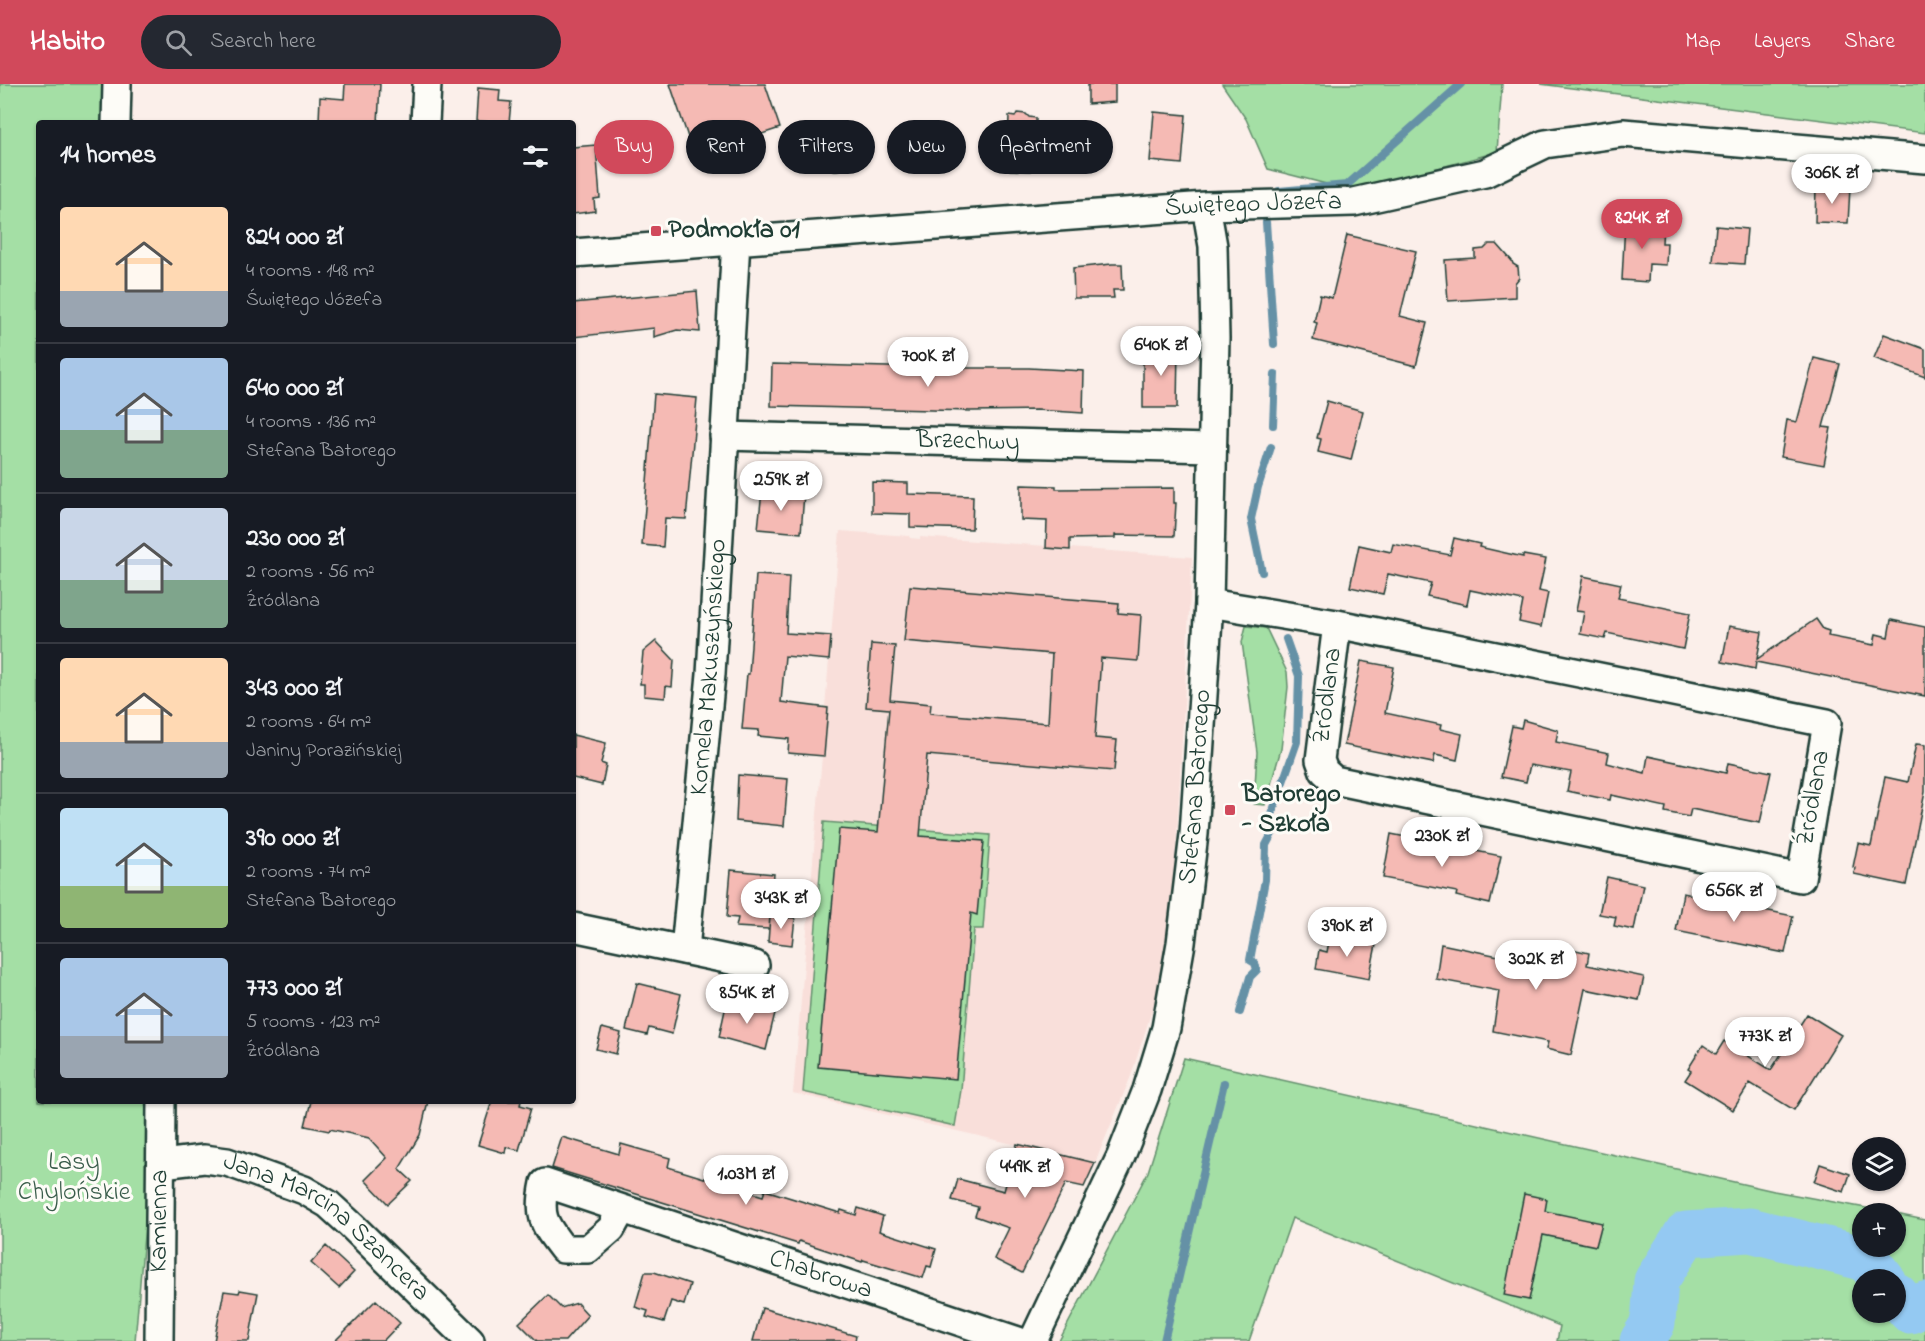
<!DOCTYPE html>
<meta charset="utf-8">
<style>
:root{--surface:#171b24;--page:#242831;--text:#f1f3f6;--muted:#9ea1a6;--line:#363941;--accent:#d1495b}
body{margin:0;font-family:"Indie Flower",sans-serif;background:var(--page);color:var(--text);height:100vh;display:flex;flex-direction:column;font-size:22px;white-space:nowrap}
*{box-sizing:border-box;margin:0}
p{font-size:20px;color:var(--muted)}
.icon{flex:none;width:33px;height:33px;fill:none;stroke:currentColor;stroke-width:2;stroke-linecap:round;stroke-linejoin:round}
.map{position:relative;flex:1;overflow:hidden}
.sheet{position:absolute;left:36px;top:36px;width:540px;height:984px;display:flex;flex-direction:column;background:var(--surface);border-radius:6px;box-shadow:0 2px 4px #0004}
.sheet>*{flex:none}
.guide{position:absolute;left:594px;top:36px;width:570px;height:54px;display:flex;gap:12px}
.fabs{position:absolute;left:1852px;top:1053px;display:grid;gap:12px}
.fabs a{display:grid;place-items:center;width:54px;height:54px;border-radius:50%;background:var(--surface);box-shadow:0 2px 4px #0004;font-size:30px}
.price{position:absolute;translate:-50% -51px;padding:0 14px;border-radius:21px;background:#fff;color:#222;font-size:20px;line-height:39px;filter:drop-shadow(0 2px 3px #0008)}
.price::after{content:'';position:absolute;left:50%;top:36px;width:18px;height:14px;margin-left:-9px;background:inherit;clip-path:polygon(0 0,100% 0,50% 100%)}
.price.active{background:var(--accent);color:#fff}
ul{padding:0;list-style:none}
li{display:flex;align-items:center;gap:18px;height:150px;padding:0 24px}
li+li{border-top:2px solid var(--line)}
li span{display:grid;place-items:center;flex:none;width:168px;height:120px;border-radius:6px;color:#555}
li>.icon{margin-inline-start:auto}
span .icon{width:72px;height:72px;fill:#fffc;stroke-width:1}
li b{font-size:26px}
h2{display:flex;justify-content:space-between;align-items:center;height:72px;padding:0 24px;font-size:26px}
.tag{padding:0 21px;border-radius:27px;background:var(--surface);box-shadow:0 2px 4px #0004;font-size:21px;line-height:54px}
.tag.active{background:var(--accent);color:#fff}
header{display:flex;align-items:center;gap:36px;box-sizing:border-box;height:84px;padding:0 30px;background:var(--accent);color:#fff}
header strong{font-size:28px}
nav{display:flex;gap:33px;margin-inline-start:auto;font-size:21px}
.search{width:420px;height:54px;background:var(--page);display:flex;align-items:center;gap:15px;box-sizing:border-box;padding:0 21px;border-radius:33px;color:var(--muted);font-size:22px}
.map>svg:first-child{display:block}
.built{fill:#f9dfda}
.green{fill:#a4dfa5;stroke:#628e6c;stroke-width:1.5;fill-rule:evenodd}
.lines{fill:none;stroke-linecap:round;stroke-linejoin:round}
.stream{stroke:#6591a6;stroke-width:8}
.river{stroke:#94c9f2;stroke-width:45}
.building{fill:#f5bab4;stroke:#1f3d34;stroke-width:1.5}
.minor-casing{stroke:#1f3d34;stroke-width:32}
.minor{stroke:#fdfcf7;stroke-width:27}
.poi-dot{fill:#d1495b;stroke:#fdfcf7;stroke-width:2}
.labels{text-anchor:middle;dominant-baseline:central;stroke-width:6;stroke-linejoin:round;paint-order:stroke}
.street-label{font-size:26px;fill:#1f3d34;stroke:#fdfcf7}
.poi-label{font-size:26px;font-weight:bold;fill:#1f3d34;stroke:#fdfcf7;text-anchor:start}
.park-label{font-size:26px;fill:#3a5d4b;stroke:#fdfcf7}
</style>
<header>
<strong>Habito</strong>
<div class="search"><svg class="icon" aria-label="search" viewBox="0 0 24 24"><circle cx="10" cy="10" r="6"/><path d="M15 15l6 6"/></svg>Search here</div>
<nav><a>Map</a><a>Layers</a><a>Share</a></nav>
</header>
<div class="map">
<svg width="1925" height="1257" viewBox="0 0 1925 1257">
<rect width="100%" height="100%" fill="#fbefea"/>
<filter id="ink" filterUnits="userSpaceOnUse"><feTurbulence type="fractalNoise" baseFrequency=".0167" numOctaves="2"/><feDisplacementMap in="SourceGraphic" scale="12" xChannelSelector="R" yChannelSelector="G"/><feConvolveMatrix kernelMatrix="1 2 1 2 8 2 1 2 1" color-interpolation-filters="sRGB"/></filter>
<g filter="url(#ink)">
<!-- built -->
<path class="built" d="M 840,447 L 909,452 L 910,454 L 920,455 L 920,453 L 1046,462 L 1047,464 L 1070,466 L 1070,464 L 1192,473 L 1177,749 L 1170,835 L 1162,895 L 1131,992 L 1095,1079 L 793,1009 L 822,672 L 824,671 L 826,650 L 828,624 L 825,623 Z"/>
<!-- green -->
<path class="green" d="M 0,0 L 104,0 L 102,39 L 39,39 L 39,1017 L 145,1017 L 151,1069 L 135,1257 L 0,1257 Z
M 1222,0 L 1502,0 L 1497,68 L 1354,107 L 1268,85 L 1246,35 Z
M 1540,0 L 1925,0 L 1925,49 Z
M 1246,542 L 1266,544 L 1287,588 L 1288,603 L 1281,665 L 1265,721 L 1254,720 L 1257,668 L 1242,558 Z
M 824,738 L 990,751 L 983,845 L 974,845 L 961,1006 L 955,1042 L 803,1008 Z
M 1184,974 L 1774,1107 L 1893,1129 L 1863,1130 L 1863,1162 L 1896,1162 L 1896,1130 L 1925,1136 L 1925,1257 L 1557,1257 L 1560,1242 L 1292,1134 L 1249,1257 L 1059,1257 L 1148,1088 ZM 1863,1196 L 1896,1196 L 1896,1228 L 1863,1228 Z"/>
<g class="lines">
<!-- stream -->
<path class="stream" d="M 1279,107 L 1347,101 L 1461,0
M 1266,138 L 1274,260
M 1273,341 L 1275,290
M 1262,488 L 1251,435 L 1258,403 L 1271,363
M 1240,928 L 1250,893 L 1257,886 L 1255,879 L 1250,876 L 1265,796 L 1266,761 L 1273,748 L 1270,735 L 1297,658 L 1299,592 L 1286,555
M 1164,1257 L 1224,999"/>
<!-- river -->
<path class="river" d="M 1896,1211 L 1910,1227 L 1925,1220
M 1642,1257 L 1653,1239 L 1656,1197 L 1686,1150 L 1750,1146 L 1866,1175 L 1883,1196"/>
</g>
<!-- building -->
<path class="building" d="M 345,0 L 380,0 L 378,39 L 319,37 L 320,13 L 344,15 Z
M 670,0 L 765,0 L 780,44 L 750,54 L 757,76 L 735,82 L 726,54 L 692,65 Z
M 1088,0 L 1115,0 L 1115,18 L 1088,20 Z
M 478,4 L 500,6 L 499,17 L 511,18 L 509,39 L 476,37 Z
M 1154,28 L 1186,31 L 1182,80 L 1150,77 Z
M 1017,29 L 1026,30 L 1029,33 L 1036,34 L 1036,44 L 1101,50 L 1103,81 L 1031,83 L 1031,87 L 1010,86 L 1010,80 L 1007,80 L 1009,32 L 1015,33 Z
M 852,46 L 862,79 L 834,87 L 824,55 Z
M 596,61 L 600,114 L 594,115 L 595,127 L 573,130 L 573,63 Z
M 1816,103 L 1850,104 L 1848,139 L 1815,138 Z
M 1625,138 L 1663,140 L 1662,159 L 1667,159 L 1666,181 L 1649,180 L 1648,198 L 1622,196 Z
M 1716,142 L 1747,145 L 1744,180 L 1713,178 Z
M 1347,151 L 1416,167 L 1400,232 L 1427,239 L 1416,282 L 1313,256 L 1317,239 L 1314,238 L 1320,211 L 1332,214 Z
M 1489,160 L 1497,160 L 1512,177 L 1513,180 L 1518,183 L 1519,194 L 1515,199 L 1515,213 L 1448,217 L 1445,176 L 1475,174 L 1475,166 L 1484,165 Z
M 1112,180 L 1122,180 L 1123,206 L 1113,206 L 1114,214 L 1074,214 L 1073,184 Z
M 697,207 L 700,248 L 677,246 L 654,253 L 654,244 L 573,253 L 573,219 Z
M 1884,250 L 1925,265 L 1925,293 L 1874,274 Z
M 1146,261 L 1178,261 L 1177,324 L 1143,324 L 1143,276 L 1145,276 Z
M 1814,274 L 1840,280 L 1823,343 L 1831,344 L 1824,381 L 1781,373 L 1787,336 L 1797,338 Z
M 772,280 L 926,284 L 1029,284 L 1084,287 L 1083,329 L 1037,326 L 971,327 L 771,322 Z
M 654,310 L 697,314 L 686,435 L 665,434 L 663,463 L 642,461 Z
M 1327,317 L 1363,327 L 1351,376 L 1318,368 L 1321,355 L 1317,354 Z
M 872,398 L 908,399 L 908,410 L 973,412 L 972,445 L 910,443 L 910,430 L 872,429 Z
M 1021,401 L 1056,402 L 1056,405 L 1174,404 L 1174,419 L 1176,419 L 1174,452 L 1115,451 L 1115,454 L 1070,455 L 1070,466 L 1046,464 L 1047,437 L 1021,436 Z
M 762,407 L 804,410 L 801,449 L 758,445 Z
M 1454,454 L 1480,460 L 1479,463 L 1523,473 L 1523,471 L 1546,475 L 1539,507 L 1548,509 L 1541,543 L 1519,538 L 1523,517 L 1470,506 L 1467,521 L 1427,512 L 1431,499 L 1388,490 L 1383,510 L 1350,503 L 1359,461 L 1391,468 L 1393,460 L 1450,471 Z
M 756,491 L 789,493 L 786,549 L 831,552 L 829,576 L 785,572 L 781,618 L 828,624 L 824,672 L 788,669 L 789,655 L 758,652 L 759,646 L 742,645 L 747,590 L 749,590 Z
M 1583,492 L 1621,500 L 1618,514 L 1690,529 L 1683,565 L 1607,549 L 1605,555 L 1580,550 L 1584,528 L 1576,527 Z
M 910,502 L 1119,519 L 1118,529 L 1141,531 L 1138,577 L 1101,574 L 1095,654 L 1117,656 L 1114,687 L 927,671 L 920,752 L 984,757 L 977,831 L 971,829 L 956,995 L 818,983 L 839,745 L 878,748 L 889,625 L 866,623 L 871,560 L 895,562 L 890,616 L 931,620 L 930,629 L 1048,639 L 1052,570 L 904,557 Z
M 1816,535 L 1823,545 L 1829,547 L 1828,552 L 1874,561 L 1876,550 L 1888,553 L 1891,536 L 1925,543 L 1925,612 L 1756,578 L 1755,585 L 1722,578 L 1729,542 L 1762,548 L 1757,575 Z
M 656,557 L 674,576 L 672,603 L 666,602 L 665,614 L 644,612 L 644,600 L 640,600 L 643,568 Z
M 1361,577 L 1394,583 L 1385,629 L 1441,641 L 1440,645 L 1462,650 L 1457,676 L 1435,671 L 1433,679 L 1344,661 Z
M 1523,636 L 1558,646 L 1556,658 L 1609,669 L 1607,679 L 1645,689 L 1648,672 L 1726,689 L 1728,679 L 1771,688 L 1760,739 L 1691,725 L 1689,733 L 1665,728 L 1666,723 L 1611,711 L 1610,716 L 1567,707 L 1571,688 L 1530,681 L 1526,698 L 1501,693 L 1512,642 L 1521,644 Z
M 573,651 L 606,659 L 601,679 L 606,681 L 602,701 L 573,694 Z
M 1916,660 L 1925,661 L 1925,708 L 1906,801 L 1854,790 L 1855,784 L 1853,783 L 1858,759 L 1871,762 L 1885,693 L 1908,698 Z
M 738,691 L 788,695 L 784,742 L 736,737 Z
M 1391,750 L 1501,772 L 1490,820 L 1456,812 L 1457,808 L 1383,794 Z
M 731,786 L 774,790 L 769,845 L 736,843 L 738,834 L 727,833 Z
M 1607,793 L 1643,801 L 1634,846 L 1614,842 L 1616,833 L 1599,830 Z
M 1683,809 L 1793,832 L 1785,869 L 1676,847 Z
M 770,832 L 795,834 L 792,861 L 768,858 Z
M 1330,852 L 1376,861 L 1369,895 L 1316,885 L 1319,866 L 1327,868 Z
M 1441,860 L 1561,885 L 1567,864 L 1589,869 L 1587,881 L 1644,893 L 1639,916 L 1585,905 L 1571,971 L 1546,965 L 1548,958 L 1493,947 L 1499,907 L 1436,895 Z
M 637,899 L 681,910 L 672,950 L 649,944 L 647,951 L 626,946 Z
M 727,917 L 775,929 L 766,966 L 719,953 Z
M 1807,930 L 1841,951 L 1794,1026 L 1750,999 L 1733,1026 L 1685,996 L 1691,987 L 1688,985 L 1703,961 L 1716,970 L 1724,957 L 1771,986 Z
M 602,944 L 621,949 L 616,970 L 596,965 Z
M 311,1017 L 428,1017 L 420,1051 L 399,1085 L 412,1097 L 388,1120 L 365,1096 L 387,1074 L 369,1054 L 330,1045 L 329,1047 L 305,1042 Z
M 492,1017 L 521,1017 L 520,1021 L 531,1024 L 519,1066 L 506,1063 L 505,1069 L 478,1061 Z
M 562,1053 L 619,1070 L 621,1060 L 670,1074 L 668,1083 L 763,1112 L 765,1106 L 840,1129 L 841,1126 L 856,1131 L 858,1124 L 883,1132 L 879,1147 L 936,1165 L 931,1183 L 927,1182 L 923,1194 L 863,1176 L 862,1178 L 799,1157 L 798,1160 L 552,1084 Z
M 1017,1060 L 1095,1079 L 1084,1103 L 1066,1099 L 1022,1189 L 994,1175 L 1009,1144 L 975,1132 L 978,1123 L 952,1116 L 958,1095 L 1004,1107 Z
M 1820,1080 L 1850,1090 L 1844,1108 L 1814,1098 Z
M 1524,1110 L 1547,1115 L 1545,1127 L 1602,1139 L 1596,1162 L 1543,1151 L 1529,1216 L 1504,1211 Z
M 326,1162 L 354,1188 L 339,1204 L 311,1179 Z
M 645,1188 L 654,1188 L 690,1200 L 684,1221 L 671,1217 L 664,1238 L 646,1233 L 648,1227 L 635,1223 Z
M 240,1206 L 258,1209 L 249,1257 L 214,1257 L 224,1207 L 239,1209 Z
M 548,1211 L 561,1224 L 577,1219 L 588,1231 L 565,1257 L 537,1257 L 519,1239 Z
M 376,1216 L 400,1239 L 383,1257 L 335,1257 Z
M 762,1224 L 856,1252 L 855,1257 L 753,1257 Z"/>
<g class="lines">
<defs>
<g id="minor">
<path d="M 116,39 L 117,0"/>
<path d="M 425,39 L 427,0"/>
<path id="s1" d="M 573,169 L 1206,122 L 1354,118 L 1485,89 L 1545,60 L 1623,49 L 1925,75"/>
<path id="s2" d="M 724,352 L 1212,364"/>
<path id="s3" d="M 1209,519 L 1337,540 L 1827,639 L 1801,794 L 1334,696 L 1324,687 L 1320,676 L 1337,540"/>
<path d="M 573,843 L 755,881"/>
<path id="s4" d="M 685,866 L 711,590 L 736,157"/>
<path id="s5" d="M 162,1080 L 204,1075 L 227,1078 L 304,1106 L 328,1120 L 351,1141 L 470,1257"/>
<path id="s6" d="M 622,1125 L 611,1145 L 588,1165 L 563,1165 C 543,1139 538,1132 545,1099 L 1018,1257"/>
<path id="s7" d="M 159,1257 L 161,1017"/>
<path id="s8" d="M 1033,1257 L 1121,1072 L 1147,1006 L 1166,944 L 1181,859 L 1194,750 L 1209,519 L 1215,254 L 1213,162 L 1206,122"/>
</g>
</defs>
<!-- minor casing -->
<use href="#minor" class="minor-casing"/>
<!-- minor -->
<use href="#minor" class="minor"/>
</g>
</g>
<!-- markers -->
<g class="poi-dot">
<rect x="650" y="141" width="12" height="12" rx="3"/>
<rect x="1224" y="720" width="12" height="12" rx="3"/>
</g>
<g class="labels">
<!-- street labels -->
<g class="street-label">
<text stroke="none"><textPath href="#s1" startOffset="682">Świętego Józefa</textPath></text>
<text stroke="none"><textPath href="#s2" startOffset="244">Brzechwy</textPath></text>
<text stroke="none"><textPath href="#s4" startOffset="284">Kornela Makuszyńskiego</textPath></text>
<text stroke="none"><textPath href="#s3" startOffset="1354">Źródlana</textPath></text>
<text stroke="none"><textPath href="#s8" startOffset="584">Stefana Batorego</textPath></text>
<text transform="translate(1814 714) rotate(-80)">Źródlana</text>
<text stroke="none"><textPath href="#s7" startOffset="120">Kamienna</textPath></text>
<text stroke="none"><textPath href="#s5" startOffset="186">Jana Marcina Szancera</textPath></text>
<text stroke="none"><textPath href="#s6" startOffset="441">Chabrowa</textPath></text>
</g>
<!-- poi labels -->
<g class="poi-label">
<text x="668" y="147">Podmokła 01</text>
<text x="1242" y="711">Batorego<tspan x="1242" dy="30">- Szkoła</tspan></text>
</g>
<!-- park labels -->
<g class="park-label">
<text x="74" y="1079">Lasy<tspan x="74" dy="30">Chylońskie</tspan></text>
</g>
</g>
</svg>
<div class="fabs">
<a><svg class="icon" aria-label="layers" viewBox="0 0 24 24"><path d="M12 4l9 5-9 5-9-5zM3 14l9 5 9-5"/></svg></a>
<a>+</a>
<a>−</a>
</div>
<b class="price" style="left:1832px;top:121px">306K zł</b>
<b class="price active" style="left:1642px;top:166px">824K zł</b>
<b class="price" style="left:1161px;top:293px">640K zł</b>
<b class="price" style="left:928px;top:304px">700K zł</b>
<b class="price" style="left:781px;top:428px">259K zł</b>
<b class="price" style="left:1442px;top:784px">230K zł</b>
<b class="price" style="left:1734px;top:839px">656K zł</b>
<b class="price" style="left:781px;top:846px">343K zł</b>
<b class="price" style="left:1347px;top:874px">390K zł</b>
<b class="price" style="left:1536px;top:907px">302K zł</b>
<b class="price" style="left:747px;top:941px">854K zł</b>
<b class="price" style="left:1765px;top:984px">773K zł</b>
<b class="price" style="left:1025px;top:1115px">449K zł</b>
<b class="price" style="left:746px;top:1122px">1.03M zł</b>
<div class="guide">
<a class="tag active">Buy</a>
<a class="tag">Rent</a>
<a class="tag">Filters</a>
<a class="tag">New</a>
<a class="tag">Apartment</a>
</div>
<section class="sheet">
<h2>14 homes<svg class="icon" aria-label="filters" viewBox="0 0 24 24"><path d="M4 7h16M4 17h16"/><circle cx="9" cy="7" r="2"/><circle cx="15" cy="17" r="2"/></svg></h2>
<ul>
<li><span style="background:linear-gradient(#ffd9b3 70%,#9aa5b1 0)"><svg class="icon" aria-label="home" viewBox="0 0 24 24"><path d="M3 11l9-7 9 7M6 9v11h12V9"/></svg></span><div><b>824 000 zł</b><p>4 rooms · 148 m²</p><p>Świętego Józefa</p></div></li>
<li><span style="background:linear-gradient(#a9c7e8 60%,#7fa58c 0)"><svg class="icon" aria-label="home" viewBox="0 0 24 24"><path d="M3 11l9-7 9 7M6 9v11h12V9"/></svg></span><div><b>640 000 zł</b><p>4 rooms · 136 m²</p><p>Stefana Batorego</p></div></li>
<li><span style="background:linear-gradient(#c9d6e8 60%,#7fa58c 0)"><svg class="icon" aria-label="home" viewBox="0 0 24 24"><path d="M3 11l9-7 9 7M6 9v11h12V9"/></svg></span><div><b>230 000 zł</b><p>2 rooms · 56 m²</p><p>Źródlana</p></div></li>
<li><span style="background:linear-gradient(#ffd9b3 70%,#9aa5b1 0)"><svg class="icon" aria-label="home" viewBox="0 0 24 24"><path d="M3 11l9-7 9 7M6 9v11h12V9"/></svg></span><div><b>343 000 zł</b><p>2 rooms · 64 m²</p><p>Janiny Porazińskiej</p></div></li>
<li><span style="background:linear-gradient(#bfe0f5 65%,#8fb573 0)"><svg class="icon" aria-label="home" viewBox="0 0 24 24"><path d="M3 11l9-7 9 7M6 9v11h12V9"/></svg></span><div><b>390 000 zł</b><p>2 rooms · 74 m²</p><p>Stefana Batorego</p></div></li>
<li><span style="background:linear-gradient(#a9c7e8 65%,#9aa5b1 0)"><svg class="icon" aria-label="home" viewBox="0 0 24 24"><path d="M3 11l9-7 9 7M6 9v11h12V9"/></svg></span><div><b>773 000 zł</b><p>5 rooms · 123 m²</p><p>Źródlana</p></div></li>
</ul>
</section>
</div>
